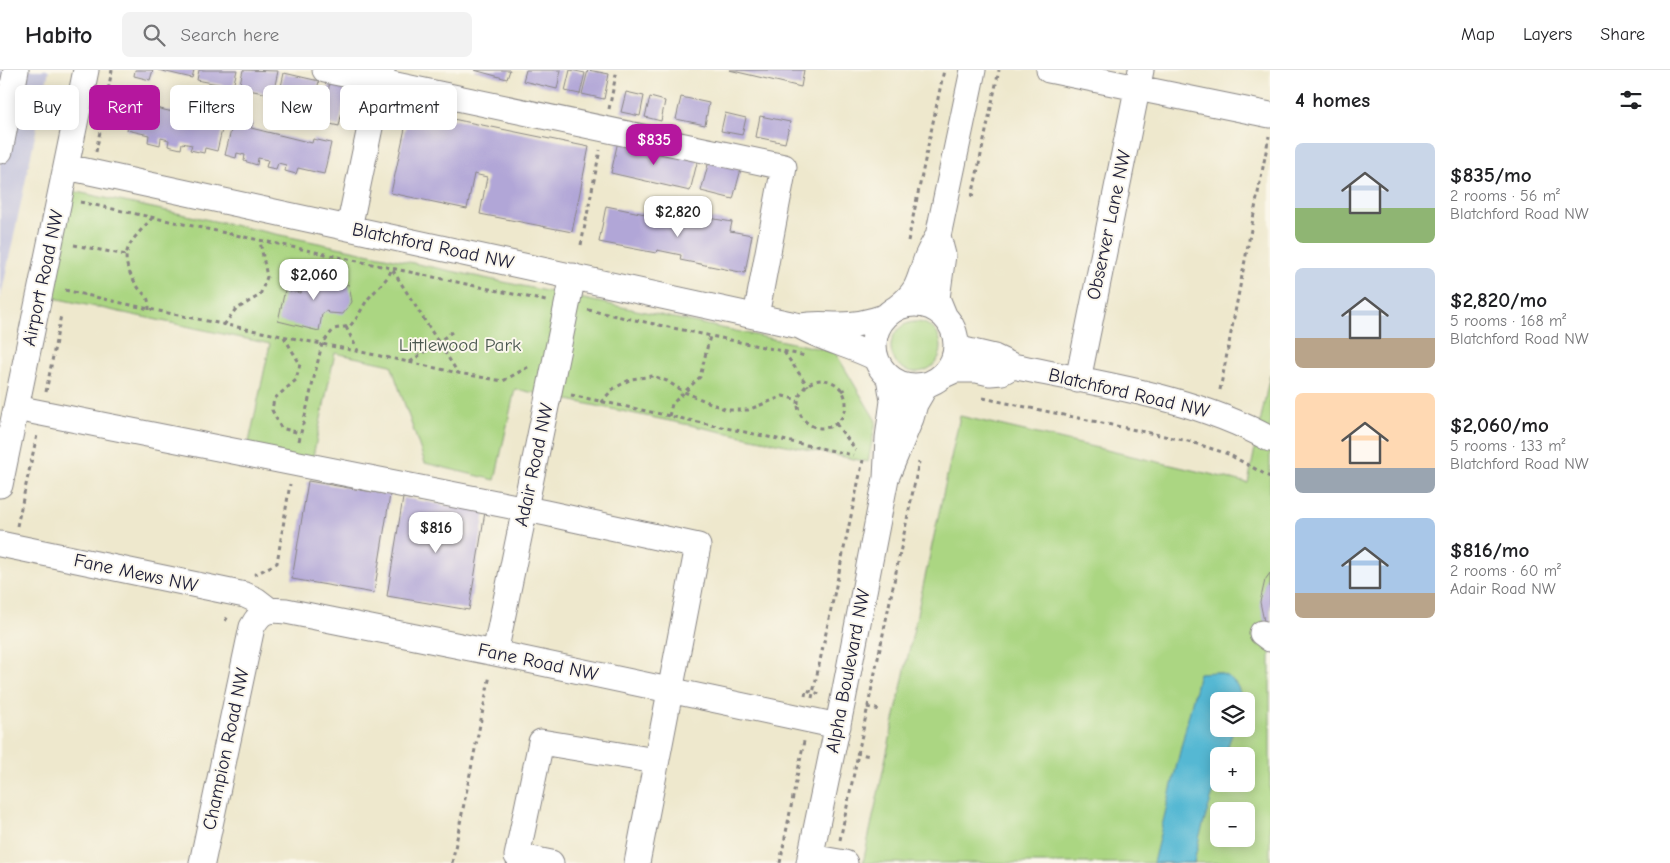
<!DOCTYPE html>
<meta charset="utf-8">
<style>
:root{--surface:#fff;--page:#f2f2f2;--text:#202124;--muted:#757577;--line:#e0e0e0;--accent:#b5179e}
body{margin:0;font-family:"Comic Neue",sans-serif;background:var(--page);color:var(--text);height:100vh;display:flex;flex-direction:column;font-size:19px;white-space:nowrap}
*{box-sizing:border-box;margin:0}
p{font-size:16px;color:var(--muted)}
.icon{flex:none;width:28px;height:28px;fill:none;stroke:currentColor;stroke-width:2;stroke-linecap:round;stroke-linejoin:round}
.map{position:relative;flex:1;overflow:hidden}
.side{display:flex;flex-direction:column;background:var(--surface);width:400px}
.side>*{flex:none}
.banner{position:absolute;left:15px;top:15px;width:475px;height:45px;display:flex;gap:10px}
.buttons{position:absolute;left:1210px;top:622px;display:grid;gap:10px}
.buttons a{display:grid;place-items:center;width:45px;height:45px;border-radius:8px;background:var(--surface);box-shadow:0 2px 12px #0003;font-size:25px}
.price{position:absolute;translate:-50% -42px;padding:0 11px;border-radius:10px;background:#fff;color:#222;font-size:16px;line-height:32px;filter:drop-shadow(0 1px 2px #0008)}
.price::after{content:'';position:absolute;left:50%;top:30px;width:15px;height:11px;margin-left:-8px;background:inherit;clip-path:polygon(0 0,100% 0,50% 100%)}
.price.selected{background:var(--accent);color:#fff}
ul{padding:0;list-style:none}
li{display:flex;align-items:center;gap:15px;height:125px;padding:0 25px}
li span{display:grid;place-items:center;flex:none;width:140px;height:100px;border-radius:8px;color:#555}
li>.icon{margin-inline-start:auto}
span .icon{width:60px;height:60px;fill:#fffc;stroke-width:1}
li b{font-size:21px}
h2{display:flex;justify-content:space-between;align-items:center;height:60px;padding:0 25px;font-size:21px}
.pill{padding:0 18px;border-radius:8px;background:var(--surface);box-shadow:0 2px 12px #0003;font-size:18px;line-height:45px}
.pill.selected{background:var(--accent);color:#fff}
header{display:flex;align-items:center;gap:30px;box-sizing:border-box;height:70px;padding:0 25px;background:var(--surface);border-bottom:1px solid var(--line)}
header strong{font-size:24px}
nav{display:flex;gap:28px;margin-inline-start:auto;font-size:18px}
.search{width:350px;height:45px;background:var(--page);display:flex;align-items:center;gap:12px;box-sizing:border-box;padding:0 18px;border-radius:8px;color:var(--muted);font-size:19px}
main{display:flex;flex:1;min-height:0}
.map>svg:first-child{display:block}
.industrial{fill:#c2c2dc}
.green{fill:#abd682;stroke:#667c5e;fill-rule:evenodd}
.water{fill:#55b8d3;stroke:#3c6d87}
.building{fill:#b1a6d7}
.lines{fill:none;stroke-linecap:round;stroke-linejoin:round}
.minor-casing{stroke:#888584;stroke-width:27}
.path{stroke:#888584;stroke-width:3;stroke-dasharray:4 4;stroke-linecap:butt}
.minor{stroke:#fff;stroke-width:25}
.labels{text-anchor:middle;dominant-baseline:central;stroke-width:4;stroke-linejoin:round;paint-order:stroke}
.street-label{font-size:19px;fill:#22223b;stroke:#fbf7ec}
.park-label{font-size:19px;fill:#4b5850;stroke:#fbf7ec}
</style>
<header>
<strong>Habito</strong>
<div class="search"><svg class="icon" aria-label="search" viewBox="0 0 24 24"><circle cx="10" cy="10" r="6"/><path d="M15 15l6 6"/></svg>Search here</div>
<nav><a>Map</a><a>Layers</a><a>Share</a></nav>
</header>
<main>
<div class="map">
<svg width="1270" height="793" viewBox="0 0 1270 793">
<rect width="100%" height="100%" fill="#fbf7ec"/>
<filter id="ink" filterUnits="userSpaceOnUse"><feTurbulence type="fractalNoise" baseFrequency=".02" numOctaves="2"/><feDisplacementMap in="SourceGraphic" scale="10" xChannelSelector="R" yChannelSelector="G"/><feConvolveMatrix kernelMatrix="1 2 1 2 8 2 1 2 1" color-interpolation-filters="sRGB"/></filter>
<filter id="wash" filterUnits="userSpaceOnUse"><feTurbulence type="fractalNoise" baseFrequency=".0096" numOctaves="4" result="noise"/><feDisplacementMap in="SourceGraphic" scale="20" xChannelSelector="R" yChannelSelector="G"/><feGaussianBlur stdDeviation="1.12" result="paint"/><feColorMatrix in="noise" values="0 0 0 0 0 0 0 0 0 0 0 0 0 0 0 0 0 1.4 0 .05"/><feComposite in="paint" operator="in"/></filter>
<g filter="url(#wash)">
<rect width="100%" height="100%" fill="#eee8cd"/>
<!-- industrial -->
<path class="industrial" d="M 0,0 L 49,0 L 0,231 Z"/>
<!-- green -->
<path class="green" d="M 72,121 L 835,282 L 876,351 L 868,392 L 515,319 L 495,410 L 425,393 L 391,295 L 335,283 L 312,391 L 248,377 L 270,274 L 49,227 Z
M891 277a25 25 0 1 1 50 0a25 25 0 1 1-50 0Z
M 1270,304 L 1270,793 L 863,793 L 960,346 L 1248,413 ZM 1219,631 L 1246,631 L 1246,659 L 1219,659 ZM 1219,686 L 1246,686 L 1246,714 L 1219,714 ZM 1219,741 L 1246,741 L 1246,769 L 1219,769 Z"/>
<!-- water -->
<path class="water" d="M 1216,602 C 1232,607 1240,613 1241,631 L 1219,631 L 1219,659 L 1234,659 L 1224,686 L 1219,686 L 1219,704 L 1200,765 L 1194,793 L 1153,793 L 1199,603 Z"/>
<g id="blocks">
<!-- building -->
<path class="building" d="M 135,0 L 153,0 L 150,10 L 134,6 Z
M 158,0 L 194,0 L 192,8 Z
M 199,0 L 237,0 L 233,17 L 197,10 Z
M 243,0 L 278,1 L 273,25 L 239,18 Z
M 474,0 L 510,0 L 507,9 Z
M 526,0 L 561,0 L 557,19 L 523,11 Z
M 570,0 L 585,3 L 580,24 L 565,21 Z
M 588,0 L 609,4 L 604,29 L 582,24 Z
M 729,0 L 804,0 L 801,17 Z
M 284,3 L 319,11 L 314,33 L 279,26 Z
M 330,12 L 347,16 L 339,56 L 321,52 Z
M 626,22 L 644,26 L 640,46 L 621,42 Z
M 129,24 L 149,28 L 147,36 L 208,50 L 209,43 L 225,47 L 217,81 L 205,78 L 204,83 L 190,80 L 192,75 L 182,73 L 181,79 L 168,76 L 169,70 L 161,68 L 160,75 L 148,72 L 149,65 L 127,60 L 129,50 L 123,49 Z
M 650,27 L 665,31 L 661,51 L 645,47 Z
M 681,27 L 709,33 L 705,55 L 676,49 Z
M 409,40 L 589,77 L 572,162 L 480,144 L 487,107 L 474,104 L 467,139 L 391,123 Z
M 725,43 L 746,48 L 742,65 L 721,61 Z
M 760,46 L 790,52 L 785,73 L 756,67 Z
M 234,48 L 253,53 L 251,58 L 312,73 L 313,69 L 331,73 L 324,104 L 298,98 L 296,104 L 285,101 L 286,95 L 278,93 L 276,99 L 266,97 L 268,90 L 258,88 L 257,95 L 244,91 L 245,85 L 237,83 L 236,88 L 225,85 Z
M 618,71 L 698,89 L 690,121 L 611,103 Z
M 709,91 L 741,99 L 733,129 L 701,121 Z
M 606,136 L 645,144 L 646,138 L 669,143 L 668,149 L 688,153 L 689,149 L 709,152 L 709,148 L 732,152 L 730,161 L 752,165 L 745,203 L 680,190 L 681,185 L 657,180 L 656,183 L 599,172 Z
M 302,197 L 321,201 L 317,218 L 322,219 L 334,211 L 335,209 L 349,215 L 352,232 L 343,244 L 329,243 L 327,241 L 322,244 L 319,261 L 278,251 L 285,220 L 301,223 L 303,215 L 299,214 Z
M 308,411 L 390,425 L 374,523 L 292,509 Z
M 403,428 L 485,442 L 469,540 L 387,526 Z
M 1270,503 L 1270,558 L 1264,551 L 1260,532 L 1265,510 Z"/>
</g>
</g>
<g filter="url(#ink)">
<use href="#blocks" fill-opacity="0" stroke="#888584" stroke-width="1"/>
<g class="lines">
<defs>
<path id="minor" d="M 325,0 L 784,97 L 756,246
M 1049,0 L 1270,45
M 0,81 L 16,0
M 67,97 L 800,256
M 349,158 L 382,0
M 938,166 L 973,0
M874 275a41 41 0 1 1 82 0a41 41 0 1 1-82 0Z
M 898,237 C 920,220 918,211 927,187 C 930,180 934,173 938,166 L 943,185 L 937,228 L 944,245
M 876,288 C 851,275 824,270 800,256 C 817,253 825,255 840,255 C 856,255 870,252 884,247
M 1013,296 C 1098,314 1193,326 1270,369
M 942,306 L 955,300 L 977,300 L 990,303 L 1002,302 L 1013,296 L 994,287 L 964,280 L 956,274
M 889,307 L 893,331 L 888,368 L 886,408 L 911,348 L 915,334 L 926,315
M 1078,310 L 1141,0
M 16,338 L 546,443 L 698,476 L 637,793
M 0,415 L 86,0
M 0,474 L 245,525 L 256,530 L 269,540
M 1262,563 L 1270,569
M 495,583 L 573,206
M 810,787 L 845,793
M 202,793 L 252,557 C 261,540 268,539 286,541 L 495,583 L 838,656
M 551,793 L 517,786 L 541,672 L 656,691
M 809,793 L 843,630 L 886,408"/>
</defs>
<!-- minor casing -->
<use href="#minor" class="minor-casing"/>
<!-- path -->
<path class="path" d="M 609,39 L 617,0
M 96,82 L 112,0
M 972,127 L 999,0
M 80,132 L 546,231
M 908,171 L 944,0
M 74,175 L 126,185
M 581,175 L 600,80
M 65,220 C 195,251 327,273 458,303
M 149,240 C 149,222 144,228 136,214 C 115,182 131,172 152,148
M 588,240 L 806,286
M 224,255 L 235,240 L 260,225 L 267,207 L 260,171
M 346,257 L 358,281
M 284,267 L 300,294 L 296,310 L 274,329 L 272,340 L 281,358 L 300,363
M 784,282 L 808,316
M 410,292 L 452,262
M798 334a24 24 0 1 1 48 0a24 24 0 1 1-48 0Z
M 1220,320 L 1269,66
M 842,321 L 849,317
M 46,322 L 61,245
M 571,325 L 853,385
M 983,328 L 1188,371 L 1228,384 L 1270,407
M 601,332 L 613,319 L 631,309 L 653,306 L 667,311 L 684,322 L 727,340 L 748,340 L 783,326 L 798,330
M 669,346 L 672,334 L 700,307 L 710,266
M 836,354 L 856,380
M 299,371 L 322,274 L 334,259 L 350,256 L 356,249 L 367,230 L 388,207 L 392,199 L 458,303 L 503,311 L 528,297
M 17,456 L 37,365
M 254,505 L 277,493 L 290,414
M 225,551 L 229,545
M 805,626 L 806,620 L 823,625
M 812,628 L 863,390
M 867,637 L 880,640
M 856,683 L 870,686
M 840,770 L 919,392
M 452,793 L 490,605
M 780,793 L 804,671"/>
<!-- minor -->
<use href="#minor" class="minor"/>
</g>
</g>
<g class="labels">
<!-- street labels -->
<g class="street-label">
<text transform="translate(1109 155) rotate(-78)">Observer Lane NW</text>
<text transform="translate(433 176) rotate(12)">Blatchford Road NW</text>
<text transform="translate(43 208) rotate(-78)">Airport Road NW</text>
<text transform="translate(1129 323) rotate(13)">Blatchford Road NW</text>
<text transform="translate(534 395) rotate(-78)">Adair Road NW</text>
<text transform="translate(136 503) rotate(12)">Fane Mews NW</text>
<text transform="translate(538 592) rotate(12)">Fane Road NW</text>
<text transform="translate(848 601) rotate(-79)">Alpha Boulevard NW</text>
<text transform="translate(226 679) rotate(-78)">Champion Road NW</text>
</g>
<!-- park labels -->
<g class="park-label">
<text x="460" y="275">Littlewood Park</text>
</g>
</g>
</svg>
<div class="buttons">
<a><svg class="icon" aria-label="layers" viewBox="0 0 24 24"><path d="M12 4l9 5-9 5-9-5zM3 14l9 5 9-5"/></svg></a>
<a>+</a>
<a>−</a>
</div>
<b class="price selected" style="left:654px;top:96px">$835</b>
<b class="price" style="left:678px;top:168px">$2,820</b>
<b class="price" style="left:314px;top:231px">$2,060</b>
<b class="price" style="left:436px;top:484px">$816</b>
<div class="banner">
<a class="pill">Buy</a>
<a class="pill selected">Rent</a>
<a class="pill">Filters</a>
<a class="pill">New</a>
<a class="pill">Apartment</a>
</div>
</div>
<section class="side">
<h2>4 homes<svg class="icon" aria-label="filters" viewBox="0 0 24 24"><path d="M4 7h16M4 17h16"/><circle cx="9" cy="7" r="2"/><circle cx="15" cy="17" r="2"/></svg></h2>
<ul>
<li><span style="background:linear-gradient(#c9d6e8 65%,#8fb573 0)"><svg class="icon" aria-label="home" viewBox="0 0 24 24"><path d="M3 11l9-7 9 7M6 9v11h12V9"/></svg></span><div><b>$835/mo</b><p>2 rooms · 56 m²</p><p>Blatchford Road NW</p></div></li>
<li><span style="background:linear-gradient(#c9d6e8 70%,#b9a48a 0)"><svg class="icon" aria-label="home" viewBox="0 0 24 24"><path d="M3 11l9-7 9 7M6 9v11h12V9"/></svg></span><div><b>$2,820/mo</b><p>5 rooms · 168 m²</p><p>Blatchford Road NW</p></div></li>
<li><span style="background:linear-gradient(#ffd9b3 75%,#9aa5b1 0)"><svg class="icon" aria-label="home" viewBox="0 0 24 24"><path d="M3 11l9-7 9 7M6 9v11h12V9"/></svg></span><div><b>$2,060/mo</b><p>5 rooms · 133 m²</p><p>Blatchford Road NW</p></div></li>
<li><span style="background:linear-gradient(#a9c7e8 75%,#b9a48a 0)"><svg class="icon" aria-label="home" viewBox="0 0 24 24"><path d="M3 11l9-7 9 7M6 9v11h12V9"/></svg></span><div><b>$816/mo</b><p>2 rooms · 60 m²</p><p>Adair Road NW</p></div></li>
</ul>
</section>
</main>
